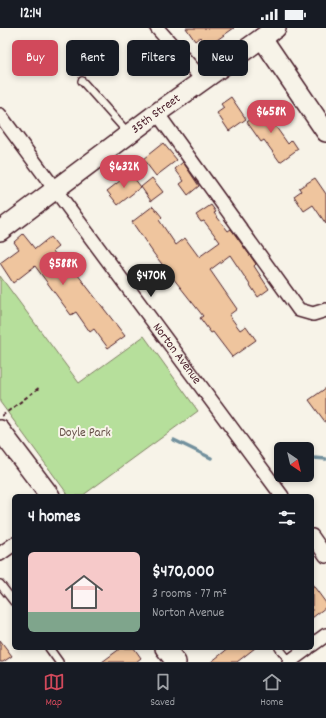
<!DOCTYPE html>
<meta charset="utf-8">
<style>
:root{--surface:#171b24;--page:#242831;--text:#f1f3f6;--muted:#9ea1a6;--line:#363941;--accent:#d1495b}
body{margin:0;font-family:Dekko,sans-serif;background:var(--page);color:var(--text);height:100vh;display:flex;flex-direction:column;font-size:15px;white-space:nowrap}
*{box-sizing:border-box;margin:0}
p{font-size:13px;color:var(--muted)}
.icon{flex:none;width:22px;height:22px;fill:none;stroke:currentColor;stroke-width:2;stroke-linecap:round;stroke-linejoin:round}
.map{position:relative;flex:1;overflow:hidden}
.sheet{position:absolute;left:12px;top:466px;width:302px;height:156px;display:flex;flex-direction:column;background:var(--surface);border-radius:6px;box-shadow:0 2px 6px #0003}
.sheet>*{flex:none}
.hud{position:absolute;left:12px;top:12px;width:302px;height:36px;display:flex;gap:8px}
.needle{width:26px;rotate:145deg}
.controls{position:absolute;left:274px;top:414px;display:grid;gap:8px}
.controls a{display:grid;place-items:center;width:40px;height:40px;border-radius:6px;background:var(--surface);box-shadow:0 2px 6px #0003;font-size:20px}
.price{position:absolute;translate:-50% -34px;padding:0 9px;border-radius:14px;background:var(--accent);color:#fff;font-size:13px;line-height:26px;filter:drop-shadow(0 1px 2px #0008)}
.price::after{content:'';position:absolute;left:50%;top:24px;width:12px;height:9px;margin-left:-6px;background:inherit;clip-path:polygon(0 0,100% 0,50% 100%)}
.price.selected{background:#222;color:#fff}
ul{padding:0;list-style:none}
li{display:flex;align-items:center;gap:12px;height:100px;padding:0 16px}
li span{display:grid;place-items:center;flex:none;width:112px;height:80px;border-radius:6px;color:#555}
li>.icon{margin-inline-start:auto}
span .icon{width:48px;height:48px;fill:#fffc;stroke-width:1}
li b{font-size:17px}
h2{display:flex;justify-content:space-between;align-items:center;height:48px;padding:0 16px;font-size:17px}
.pill{padding:0 14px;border-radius:6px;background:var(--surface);box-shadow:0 2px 6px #0003;font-size:14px;line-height:36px}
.pill.selected{background:var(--accent);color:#fff}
.status{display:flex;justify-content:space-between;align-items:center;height:28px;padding:0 20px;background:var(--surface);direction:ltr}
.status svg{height:11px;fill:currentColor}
.tab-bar{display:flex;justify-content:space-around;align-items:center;height:56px;border-top:1px solid var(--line);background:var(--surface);font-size:11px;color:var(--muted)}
.tab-bar a{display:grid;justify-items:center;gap:2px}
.tab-bar .selected{color:var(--accent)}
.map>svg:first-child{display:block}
.green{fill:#b6df9b;stroke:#807f63}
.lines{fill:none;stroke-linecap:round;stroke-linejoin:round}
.stream{stroke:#72909d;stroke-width:3.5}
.building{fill:#efc59e;stroke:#4a1f2b}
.lane-casing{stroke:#4a1f2b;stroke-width:10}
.street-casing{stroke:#4a1f2b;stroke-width:16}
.secondary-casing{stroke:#4a1f2b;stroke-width:22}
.path{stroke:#4a1f2b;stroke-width:2;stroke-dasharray:4 3;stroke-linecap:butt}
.lane{stroke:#f7f3e8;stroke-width:7}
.street{stroke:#f7f3e8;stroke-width:13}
.secondary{stroke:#f7f3e8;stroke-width:19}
.labels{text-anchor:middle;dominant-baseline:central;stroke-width:4;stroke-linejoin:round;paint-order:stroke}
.street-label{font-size:13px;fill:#4a1f2b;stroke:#f7f3e8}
.park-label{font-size:13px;fill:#654f47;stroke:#f7f3e8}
</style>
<div class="status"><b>12:14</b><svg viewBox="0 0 49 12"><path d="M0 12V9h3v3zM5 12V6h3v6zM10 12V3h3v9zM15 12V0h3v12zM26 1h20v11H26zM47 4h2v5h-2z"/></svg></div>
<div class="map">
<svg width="326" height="634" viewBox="0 0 326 634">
<rect width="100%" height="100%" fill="#f7f3e8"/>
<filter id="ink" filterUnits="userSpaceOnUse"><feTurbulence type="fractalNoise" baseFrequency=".025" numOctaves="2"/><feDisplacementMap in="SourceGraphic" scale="8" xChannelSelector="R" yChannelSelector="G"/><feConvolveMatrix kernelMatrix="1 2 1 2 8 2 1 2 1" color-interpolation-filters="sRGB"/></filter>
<g filter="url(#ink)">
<!-- green -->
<path class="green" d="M 0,248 L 79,355 L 144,308 L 198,383 L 82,468 L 69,468 L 0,374 Z"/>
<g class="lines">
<!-- stream -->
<path class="stream" d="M 174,412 L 211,430
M 314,430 L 326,431"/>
</g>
<!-- building -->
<path class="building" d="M 186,0 L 234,0 L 207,19 L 200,9 L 195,13 Z
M 231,69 L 246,91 L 229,103 L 217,85 L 224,80 L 221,76 Z
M 269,78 L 276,88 L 271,92 L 288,116 L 292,112 L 298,121 L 280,134 L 264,112 L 261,114 L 247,94 Z
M 163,115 L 177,132 L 156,148 L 143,131 Z
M 183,134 L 199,158 L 188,167 L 180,156 L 184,153 L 175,141 Z
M 130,145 L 141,159 L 118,177 L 107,163 Z
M 152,150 L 163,164 L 151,173 L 141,159 Z
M 315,150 L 326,166 L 326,196 L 313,177 L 304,183 L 294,168 L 301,163 L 299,160 Z
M 211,177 L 216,184 L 214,185 L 228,203 L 231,201 L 256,236 L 254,238 L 269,261 L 258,269 L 230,227 L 210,242 L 237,281 L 229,287 L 240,302 L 246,298 L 256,312 L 232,329 L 213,304 L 211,305 L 200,290 L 203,288 L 154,226 L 132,194 L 153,178 L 162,189 L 159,192 L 176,217 L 185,210 L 199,229 L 220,214 L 204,193 L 201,194 L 196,187 Z
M 23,206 L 35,221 L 50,209 L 58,219 L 53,223 L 69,245 L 74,242 L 125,308 L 108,320 L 94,301 L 90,304 L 76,284 L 71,287 L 35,238 L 13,255 L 0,235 L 19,221 L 14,214 Z
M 326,360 L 326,395 L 309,372 Z
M 312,556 L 326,575 L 326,579 L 312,590 Z
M 0,612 L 12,628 L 3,634 L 0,634 Z
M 121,620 L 134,620 L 141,630 L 136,634 L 102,634 Z
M 229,620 L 255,620 L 237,634 L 211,634 Z"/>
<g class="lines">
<defs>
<path id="lane" d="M 82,53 L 129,106
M 0,556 L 14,574
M 49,620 L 59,634
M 279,620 L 290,634"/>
<g id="street">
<path d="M 157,0 L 203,52"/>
<path d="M 157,85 L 299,282 L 313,286 L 326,282"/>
<path id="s1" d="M 0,87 L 282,468"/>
<path d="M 312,508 L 326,528"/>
<path d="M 0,526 L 14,516"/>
<path d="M 312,617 L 326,607"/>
<path d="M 289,634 L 308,620"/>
</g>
<g id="secondary">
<path d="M 262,10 L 326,104"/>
<path id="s2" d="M 0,203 L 157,85 L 276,0"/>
<path d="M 0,402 L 50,468"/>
<path d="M 165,620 L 176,634"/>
</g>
</defs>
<!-- lane casing -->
<use href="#lane" class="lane-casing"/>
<!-- street casing -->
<use href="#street" class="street-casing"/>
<!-- secondary casing -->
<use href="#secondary" class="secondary-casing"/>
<!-- path -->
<path class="path" d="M 2,388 L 40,359"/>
<!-- lane -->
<use href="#lane" class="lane"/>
<!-- street -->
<use href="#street" class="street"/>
<!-- secondary -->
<use href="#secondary" class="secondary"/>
</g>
</g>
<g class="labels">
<!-- street labels -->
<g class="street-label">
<text stroke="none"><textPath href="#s2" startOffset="195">35th Street</textPath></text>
<text stroke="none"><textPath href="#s1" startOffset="297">Norton Avenue</textPath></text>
</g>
<!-- park labels -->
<g class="park-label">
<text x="85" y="405">Doyle Park</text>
</g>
</g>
</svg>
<div class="controls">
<a><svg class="needle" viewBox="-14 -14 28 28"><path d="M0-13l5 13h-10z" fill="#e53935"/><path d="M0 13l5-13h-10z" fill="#9ea1a6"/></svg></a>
</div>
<b class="price" style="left:271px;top:106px">$658K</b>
<b class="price" style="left:124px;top:161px">$632K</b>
<b class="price" style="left:63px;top:258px">$588K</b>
<b class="price selected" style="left:151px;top:270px">$470K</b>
<div class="hud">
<a class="pill selected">Buy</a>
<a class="pill">Rent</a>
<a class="pill">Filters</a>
<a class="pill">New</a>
</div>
<section class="sheet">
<h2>4 homes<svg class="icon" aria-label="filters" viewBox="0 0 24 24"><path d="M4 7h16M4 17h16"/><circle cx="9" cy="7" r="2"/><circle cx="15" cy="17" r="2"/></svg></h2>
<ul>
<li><span style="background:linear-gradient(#f6c9c9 75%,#7fa58c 0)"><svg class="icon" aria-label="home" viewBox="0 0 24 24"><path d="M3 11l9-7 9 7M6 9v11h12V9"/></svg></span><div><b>$470,000</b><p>3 rooms · 77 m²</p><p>Norton Avenue</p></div></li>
</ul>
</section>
</div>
<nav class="tab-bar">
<a class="selected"><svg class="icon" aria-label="map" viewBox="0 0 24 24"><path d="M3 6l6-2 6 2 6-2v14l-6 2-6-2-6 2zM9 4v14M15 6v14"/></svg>Map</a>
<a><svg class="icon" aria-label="saved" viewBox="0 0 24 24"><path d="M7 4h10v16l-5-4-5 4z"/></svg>Saved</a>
<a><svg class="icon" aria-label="home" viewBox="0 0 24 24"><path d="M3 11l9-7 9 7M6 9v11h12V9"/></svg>Home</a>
</nav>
